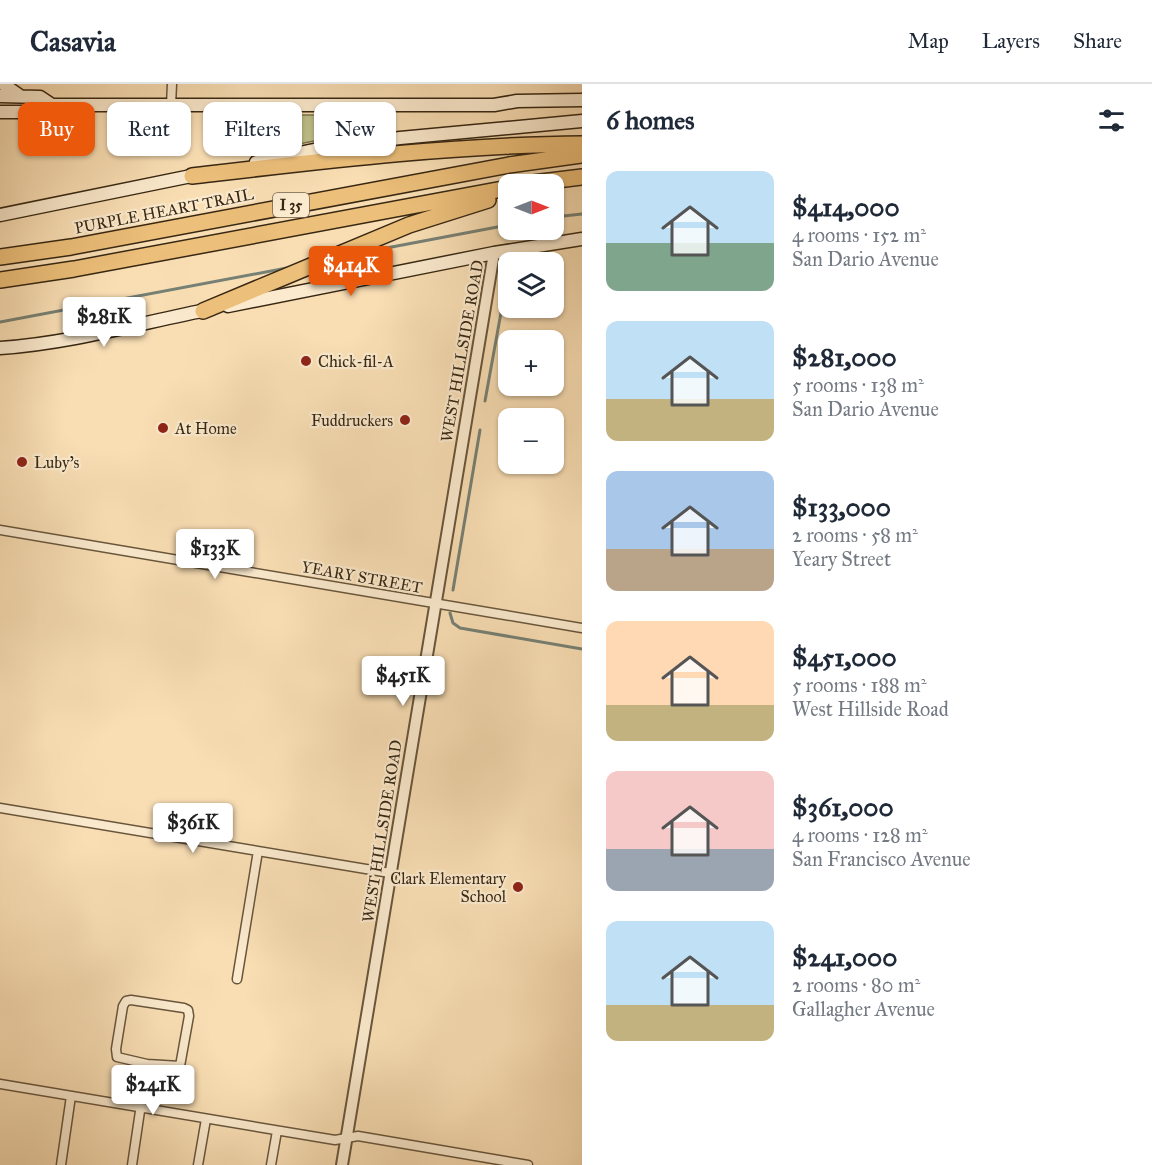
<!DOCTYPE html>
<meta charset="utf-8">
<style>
:root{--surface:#fff;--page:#f6f6f7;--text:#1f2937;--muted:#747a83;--line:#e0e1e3;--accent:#ea580c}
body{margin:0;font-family:"IM FELL Great Primer",serif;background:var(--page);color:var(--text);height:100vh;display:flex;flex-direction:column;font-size:22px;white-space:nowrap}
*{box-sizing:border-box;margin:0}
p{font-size:20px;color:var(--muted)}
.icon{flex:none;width:33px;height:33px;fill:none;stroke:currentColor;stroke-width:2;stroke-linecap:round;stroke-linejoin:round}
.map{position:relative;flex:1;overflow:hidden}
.details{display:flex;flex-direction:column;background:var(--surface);width:570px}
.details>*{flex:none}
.banner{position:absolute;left:18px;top:18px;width:474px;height:54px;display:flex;gap:12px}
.needle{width:39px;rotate:90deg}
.buttons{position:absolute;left:498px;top:90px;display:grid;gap:12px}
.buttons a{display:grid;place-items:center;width:66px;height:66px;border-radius:12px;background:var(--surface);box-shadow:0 2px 4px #0004;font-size:30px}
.price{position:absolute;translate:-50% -51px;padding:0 14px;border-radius:6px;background:#fff;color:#222;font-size:20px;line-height:39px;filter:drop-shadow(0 2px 3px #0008)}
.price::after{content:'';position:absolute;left:50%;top:36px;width:18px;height:14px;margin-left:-9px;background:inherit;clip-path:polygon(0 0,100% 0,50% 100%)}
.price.selected{background:var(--accent);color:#fff}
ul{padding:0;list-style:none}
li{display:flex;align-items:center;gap:18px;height:150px;padding:0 24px}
li span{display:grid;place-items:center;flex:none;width:168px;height:120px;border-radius:12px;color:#555}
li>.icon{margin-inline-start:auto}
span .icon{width:72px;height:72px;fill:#fffc;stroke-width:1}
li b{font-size:26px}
h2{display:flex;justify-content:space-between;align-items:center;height:72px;padding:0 24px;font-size:26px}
.tag{padding:0 21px;border-radius:12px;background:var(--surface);box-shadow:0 2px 4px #0004;font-size:21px;line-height:54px}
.tag.selected{background:var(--accent);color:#fff}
header{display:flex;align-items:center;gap:36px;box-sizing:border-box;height:84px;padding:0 30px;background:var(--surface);border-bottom:2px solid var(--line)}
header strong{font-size:28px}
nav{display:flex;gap:33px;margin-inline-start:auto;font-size:21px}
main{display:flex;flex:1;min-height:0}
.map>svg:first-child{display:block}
.green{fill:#bfc18c;stroke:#7b7450;stroke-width:1.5}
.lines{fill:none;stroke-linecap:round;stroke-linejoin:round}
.stream{stroke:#768074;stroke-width:3}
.minor-casing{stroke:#68553b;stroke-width:11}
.tertiary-casing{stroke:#68553b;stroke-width:14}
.secondary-casing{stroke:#372713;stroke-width:15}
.motorway-casing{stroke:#372713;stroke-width:18}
.minor{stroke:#fbeace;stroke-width:8}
.tertiary{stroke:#fbeace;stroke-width:10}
.secondary{stroke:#fbeace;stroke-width:12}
.motorway{stroke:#ecbf7a;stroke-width:15}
.poi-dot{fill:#8f2418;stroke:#fbeace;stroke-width:2}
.labels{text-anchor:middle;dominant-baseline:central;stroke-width:4.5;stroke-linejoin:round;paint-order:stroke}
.shield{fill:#fbeace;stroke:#72624b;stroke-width:1.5}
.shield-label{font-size:15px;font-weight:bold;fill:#372713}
.street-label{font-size:16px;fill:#372713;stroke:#fbeace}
.poi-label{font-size:16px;fill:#372713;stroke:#fbeace;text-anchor:start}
</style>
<header>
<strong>Casavia</strong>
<nav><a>Map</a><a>Layers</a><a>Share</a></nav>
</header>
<main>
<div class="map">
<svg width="582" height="1081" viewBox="0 0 582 1081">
<rect width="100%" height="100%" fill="#f9deb4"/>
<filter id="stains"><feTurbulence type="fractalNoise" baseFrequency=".00333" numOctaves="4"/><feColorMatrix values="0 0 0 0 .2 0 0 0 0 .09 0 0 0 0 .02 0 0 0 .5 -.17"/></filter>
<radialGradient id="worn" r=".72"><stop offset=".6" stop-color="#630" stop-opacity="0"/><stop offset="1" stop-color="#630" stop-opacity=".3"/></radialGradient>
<!-- green -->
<path class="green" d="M 245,31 L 317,31 L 327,37 L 327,49 L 319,56 L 253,69 Z"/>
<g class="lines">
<!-- stream -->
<path class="stream" d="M 554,133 L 582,130
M 505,142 L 506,154
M 360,169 L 508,141
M 0,238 L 292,183
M 485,317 L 508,190
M 453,506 L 480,346
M 450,529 L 453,539 L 460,544 L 582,565"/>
<defs>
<path id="minor" d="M 171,21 L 172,0
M 0,446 L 582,544
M 0,724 L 390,789
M 237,895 L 258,767
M 131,916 L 184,924 L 188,926 L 189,932 L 180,982 L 147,980 L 117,973 L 116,965 L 123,922 L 126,917 Z
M 0,1000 L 335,1056 L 358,1052 L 528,1081
M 61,1081 L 71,1012
M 132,1081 L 147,980
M 198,1081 L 206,1035
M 271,1081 L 277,1047"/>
<path id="tertiary" d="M 342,1081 L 494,169"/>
<path id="secondary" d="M 3,0 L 20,12
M 0,12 L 40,13 L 52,21
M 0,28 L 40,28 L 52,21 L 494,21 L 517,17 L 582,16
M 328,63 C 344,48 350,35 330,21
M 256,78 L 328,63 L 400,54 L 582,37
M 0,131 L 201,90
M 228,222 L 494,169 L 582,155
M 0,264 C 72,259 140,239 211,225"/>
<path id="motorway" d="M 192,92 C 321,77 451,61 582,60
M 525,100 L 582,93
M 0,173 L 71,163 L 509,81 L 582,71
M 0,196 L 74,185 L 508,104
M 203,227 L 409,141 L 488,116"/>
</defs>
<!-- minor casing -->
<use href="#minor" class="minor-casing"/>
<!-- tertiary casing -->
<use href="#tertiary" class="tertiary-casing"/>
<!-- secondary casing -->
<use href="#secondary" class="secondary-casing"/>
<!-- motorway casing -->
<use href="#motorway" class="motorway-casing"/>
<!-- minor -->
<use href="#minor" class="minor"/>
<!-- tertiary -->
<use href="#tertiary" class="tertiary"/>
<!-- secondary -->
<use href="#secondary" class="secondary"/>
<!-- motorway -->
<use href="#motorway" class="motorway"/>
</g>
<!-- markers -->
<g class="poi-dot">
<circle cx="306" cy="277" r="6"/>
<circle cx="405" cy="336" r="6"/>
<circle cx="163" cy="344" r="6"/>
<circle cx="22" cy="378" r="6"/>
<circle cx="518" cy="803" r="6"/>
</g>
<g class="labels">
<!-- shield labels -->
<rect class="shield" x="273" y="109" width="36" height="24" rx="4.5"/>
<g class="shield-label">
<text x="291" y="121">I 35</text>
</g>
<!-- street labels -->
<g class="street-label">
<text transform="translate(164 127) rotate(-11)">PURPLE HEART TRAIL</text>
<text transform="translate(462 267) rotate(-80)">WEST HILLSIDE ROAD</text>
<text transform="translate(362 493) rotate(10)">YEARY STREET</text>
<text transform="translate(382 747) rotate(-81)">WEST HILLSIDE ROAD</text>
</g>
<!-- poi labels -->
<g class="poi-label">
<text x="318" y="277">Chick-fil-A</text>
<text x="393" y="336" text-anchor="end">Fuddruckers</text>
<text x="175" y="344">At Home</text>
<text x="34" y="378">Luby's</text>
<text x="506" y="794" text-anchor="end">Clark Elementary<tspan x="506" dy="18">School</tspan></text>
</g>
</g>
<rect width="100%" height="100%" filter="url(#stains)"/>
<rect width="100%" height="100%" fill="url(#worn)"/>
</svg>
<div class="buttons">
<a><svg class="needle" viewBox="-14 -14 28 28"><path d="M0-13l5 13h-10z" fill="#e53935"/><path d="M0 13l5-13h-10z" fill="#747a83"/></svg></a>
<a><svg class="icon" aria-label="layers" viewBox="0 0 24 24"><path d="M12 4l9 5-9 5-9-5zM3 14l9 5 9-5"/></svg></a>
<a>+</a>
<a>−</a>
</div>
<b class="price selected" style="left:351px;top:213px">$414K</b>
<b class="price" style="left:104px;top:264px">$281K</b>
<b class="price" style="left:215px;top:496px">$133K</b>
<b class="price" style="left:403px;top:623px">$451K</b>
<b class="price" style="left:193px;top:770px">$361K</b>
<b class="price" style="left:153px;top:1032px">$241K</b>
<div class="banner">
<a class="tag selected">Buy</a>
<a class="tag">Rent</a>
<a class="tag">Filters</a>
<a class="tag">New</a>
</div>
</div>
<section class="details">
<h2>6 homes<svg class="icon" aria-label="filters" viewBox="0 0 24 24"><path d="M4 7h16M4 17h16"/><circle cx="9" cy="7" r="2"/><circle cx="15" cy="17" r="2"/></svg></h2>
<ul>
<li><span style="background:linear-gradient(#bfe0f5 60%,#7fa58c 0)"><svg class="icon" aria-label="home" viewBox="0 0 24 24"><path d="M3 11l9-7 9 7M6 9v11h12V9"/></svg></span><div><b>$414,000</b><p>4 rooms · 152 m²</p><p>San Dario Avenue</p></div></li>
<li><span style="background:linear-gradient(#bfe0f5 65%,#c2b280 0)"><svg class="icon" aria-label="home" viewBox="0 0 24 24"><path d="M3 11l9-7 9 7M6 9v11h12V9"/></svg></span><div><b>$281,000</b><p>5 rooms · 138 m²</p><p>San Dario Avenue</p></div></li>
<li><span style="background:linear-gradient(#a9c7e8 65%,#b9a48a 0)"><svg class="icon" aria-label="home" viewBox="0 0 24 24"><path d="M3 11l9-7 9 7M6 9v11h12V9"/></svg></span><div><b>$133,000</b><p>2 rooms · 58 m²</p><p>Yeary Street</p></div></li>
<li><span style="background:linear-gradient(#ffd9b3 70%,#c2b280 0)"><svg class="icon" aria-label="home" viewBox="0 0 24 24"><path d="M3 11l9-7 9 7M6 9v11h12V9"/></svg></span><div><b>$451,000</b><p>5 rooms · 188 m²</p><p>West Hillside Road</p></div></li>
<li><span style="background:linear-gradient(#f6c9c9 65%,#9aa5b1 0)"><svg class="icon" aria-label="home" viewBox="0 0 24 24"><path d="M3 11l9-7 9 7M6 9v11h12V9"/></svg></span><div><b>$361,000</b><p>4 rooms · 128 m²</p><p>San Francisco Avenue</p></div></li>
<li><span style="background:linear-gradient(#bfe0f5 70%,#c2b280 0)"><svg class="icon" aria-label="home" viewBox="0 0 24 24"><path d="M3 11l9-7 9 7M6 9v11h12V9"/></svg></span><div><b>$241,000</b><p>2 rooms · 80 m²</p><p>Gallagher Avenue</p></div></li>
</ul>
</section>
</main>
